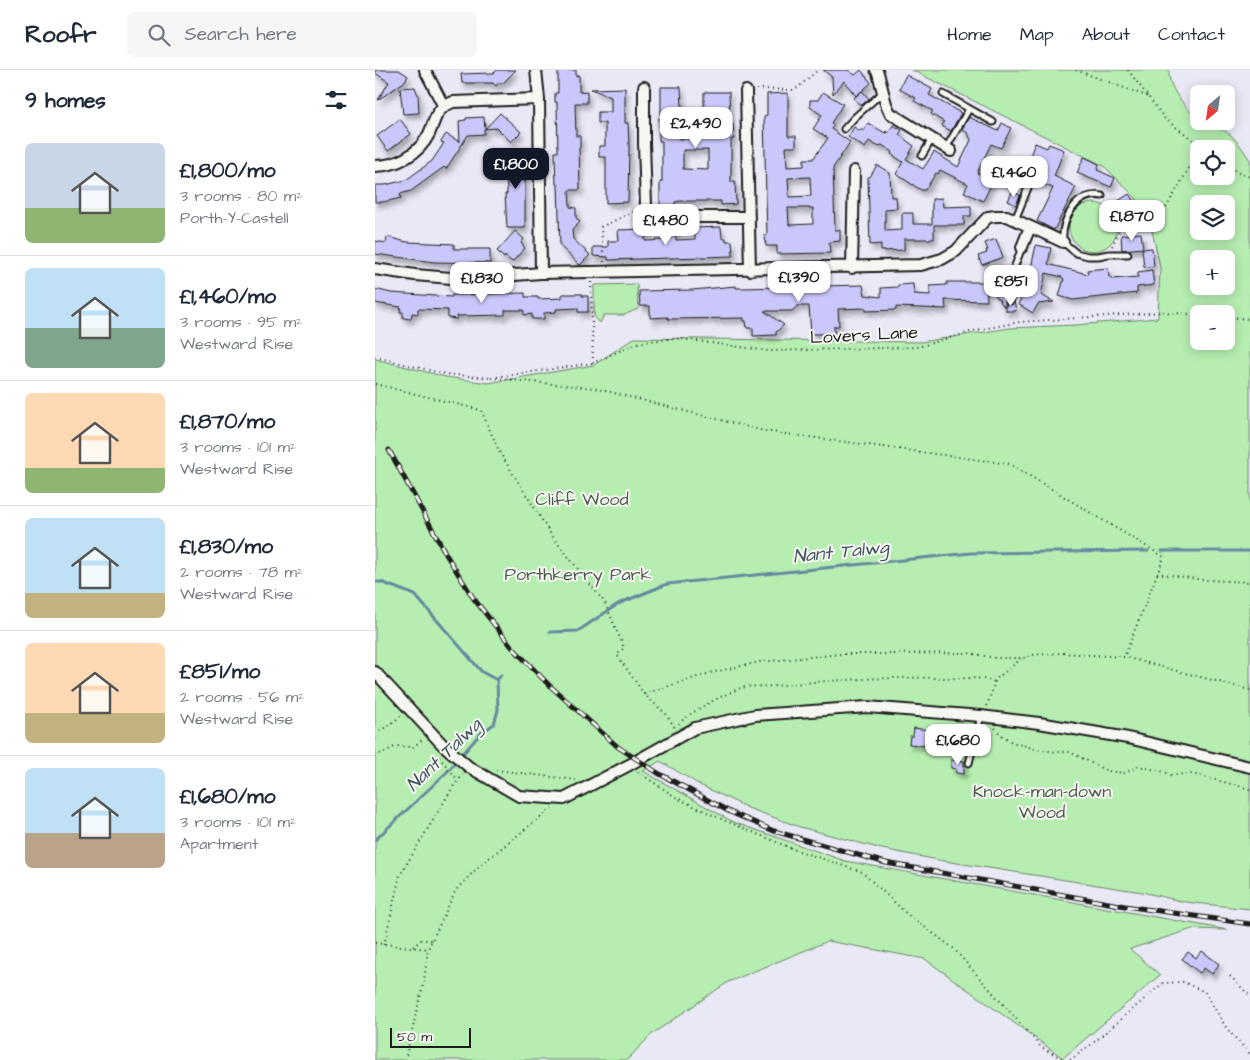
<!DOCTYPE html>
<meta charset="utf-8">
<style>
:root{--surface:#fff;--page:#f6f6f7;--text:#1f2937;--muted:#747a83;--line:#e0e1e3;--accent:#111827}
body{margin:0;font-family:"Architects Daughter",sans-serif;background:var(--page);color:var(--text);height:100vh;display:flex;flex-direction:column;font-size:19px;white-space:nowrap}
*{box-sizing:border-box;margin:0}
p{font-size:16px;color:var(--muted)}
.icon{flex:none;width:28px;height:28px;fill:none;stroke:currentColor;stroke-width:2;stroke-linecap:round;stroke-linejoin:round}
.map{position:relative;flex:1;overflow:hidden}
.panel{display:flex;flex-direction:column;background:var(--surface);width:375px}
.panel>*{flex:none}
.needle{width:32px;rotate:209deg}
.fabs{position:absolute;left:815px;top:15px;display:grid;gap:10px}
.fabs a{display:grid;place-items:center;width:45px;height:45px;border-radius:8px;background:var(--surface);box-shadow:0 2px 12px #0003;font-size:25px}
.scale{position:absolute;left:15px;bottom:12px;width:81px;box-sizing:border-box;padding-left:5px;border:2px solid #1c1c1c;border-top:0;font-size:14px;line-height:18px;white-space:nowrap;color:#1c1c1c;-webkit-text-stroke:4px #f6f6f2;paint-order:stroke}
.price{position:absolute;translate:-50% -42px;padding:0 11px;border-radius:10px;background:#fff;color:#222;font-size:16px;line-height:32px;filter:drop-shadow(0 1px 2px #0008)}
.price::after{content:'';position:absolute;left:50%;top:30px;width:15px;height:11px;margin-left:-8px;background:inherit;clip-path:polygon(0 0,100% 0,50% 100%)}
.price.on{background:var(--accent);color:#fff}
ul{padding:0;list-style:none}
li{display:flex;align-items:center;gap:15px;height:125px;padding:0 25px}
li+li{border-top:1px solid var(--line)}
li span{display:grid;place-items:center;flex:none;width:140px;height:100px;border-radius:8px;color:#555}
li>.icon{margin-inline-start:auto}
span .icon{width:60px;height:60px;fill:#fffc;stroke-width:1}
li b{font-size:21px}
h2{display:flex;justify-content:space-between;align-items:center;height:60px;padding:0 25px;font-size:21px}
header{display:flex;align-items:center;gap:30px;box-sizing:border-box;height:70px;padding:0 25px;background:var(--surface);border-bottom:1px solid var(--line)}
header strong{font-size:24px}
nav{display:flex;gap:28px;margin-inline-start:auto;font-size:18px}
.search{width:350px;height:45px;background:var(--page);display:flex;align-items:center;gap:12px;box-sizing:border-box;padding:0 18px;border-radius:8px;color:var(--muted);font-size:19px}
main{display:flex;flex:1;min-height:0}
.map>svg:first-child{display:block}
.green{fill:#b6eeb1;stroke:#698566;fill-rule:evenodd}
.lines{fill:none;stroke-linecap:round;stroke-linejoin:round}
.stream{stroke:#66899f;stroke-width:3}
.building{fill:#cac8fb;stroke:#1c1c1c;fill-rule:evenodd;filter:url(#shadow)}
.service-casing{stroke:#1c1c1c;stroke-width:9}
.minor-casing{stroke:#1c1c1c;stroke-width:14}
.path{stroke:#1c1c1c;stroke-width:2;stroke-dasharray:1 4;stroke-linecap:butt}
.service{stroke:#f6f6f2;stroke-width:5}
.minor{stroke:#f6f6f2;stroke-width:10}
.rail-casing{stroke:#1c1c1c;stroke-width:5}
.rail{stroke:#f6f6f2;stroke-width:3;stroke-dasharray:9;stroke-linecap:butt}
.labels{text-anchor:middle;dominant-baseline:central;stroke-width:4;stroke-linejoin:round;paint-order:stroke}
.street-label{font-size:18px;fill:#1c1c1c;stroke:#f6f6f2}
.park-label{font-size:18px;fill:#4a5b49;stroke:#f6f6f2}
.water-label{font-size:19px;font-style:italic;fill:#41535e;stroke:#f6f6f2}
</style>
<header>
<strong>Roofr</strong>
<div class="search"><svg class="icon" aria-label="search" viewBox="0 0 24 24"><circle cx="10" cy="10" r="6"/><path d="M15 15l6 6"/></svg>Search here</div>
<nav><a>Home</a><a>Map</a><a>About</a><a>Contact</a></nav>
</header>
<main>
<section class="panel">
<h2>9 homes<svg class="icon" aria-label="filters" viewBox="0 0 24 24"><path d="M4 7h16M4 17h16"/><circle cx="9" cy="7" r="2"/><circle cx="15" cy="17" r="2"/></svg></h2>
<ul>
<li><span style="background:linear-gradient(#c9d6e8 65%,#8fb573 0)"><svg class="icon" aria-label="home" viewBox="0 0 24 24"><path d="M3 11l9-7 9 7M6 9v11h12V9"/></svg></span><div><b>£1,800/mo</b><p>3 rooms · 80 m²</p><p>Porth-Y-Castell</p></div></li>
<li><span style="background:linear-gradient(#bfe0f5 60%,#7fa58c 0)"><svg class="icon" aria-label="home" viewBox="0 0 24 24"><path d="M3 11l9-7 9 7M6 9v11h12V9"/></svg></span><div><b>£1,460/mo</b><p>3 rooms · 95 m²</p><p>Westward Rise</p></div></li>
<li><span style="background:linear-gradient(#ffd9b3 75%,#8fb573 0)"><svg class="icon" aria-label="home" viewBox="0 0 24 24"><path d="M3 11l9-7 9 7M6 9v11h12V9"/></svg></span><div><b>£1,870/mo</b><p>3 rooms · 101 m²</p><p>Westward Rise</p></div></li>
<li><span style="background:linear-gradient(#bfe0f5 75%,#c2b280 0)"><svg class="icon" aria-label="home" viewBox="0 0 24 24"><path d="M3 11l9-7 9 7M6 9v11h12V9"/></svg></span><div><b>£1,830/mo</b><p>2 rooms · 78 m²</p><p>Westward Rise</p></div></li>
<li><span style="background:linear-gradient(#ffd9b3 70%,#c2b280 0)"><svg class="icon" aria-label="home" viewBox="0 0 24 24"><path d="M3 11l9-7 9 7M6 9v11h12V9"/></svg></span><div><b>£851/mo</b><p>2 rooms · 56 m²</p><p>Westward Rise</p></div></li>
<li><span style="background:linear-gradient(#bfe0f5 65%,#b9a48a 0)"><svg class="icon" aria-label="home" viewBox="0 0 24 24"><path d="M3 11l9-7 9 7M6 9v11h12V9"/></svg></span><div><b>£1,680/mo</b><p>3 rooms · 101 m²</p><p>Apartment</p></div></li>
</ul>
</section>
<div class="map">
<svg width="875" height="990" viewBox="0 0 875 990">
<defs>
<filter id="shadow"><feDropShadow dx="3" dy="5" stdDeviation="2.5" flood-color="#0004"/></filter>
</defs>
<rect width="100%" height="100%" fill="#e9e8f5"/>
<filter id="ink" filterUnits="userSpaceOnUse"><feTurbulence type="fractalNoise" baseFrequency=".02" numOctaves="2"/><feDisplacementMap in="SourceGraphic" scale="10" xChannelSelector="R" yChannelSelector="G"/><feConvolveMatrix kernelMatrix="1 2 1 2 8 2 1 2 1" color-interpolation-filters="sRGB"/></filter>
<g filter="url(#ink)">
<!-- green -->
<path class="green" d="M 537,0 L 794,0 C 792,21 816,41 828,56 C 854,56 861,70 875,90 L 875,839 L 810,832 L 767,822 L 563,790 L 507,779 L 425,757 L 373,738 L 325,715 L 285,691 L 268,701 L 358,752 L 470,791 L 853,860 L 817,859 L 755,879 L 785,905 L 688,988 L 550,889 L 453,871 L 353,912 L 277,964 L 252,990 L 0,990 L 0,289 L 71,307 L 113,313 L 219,295 L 259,268 L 546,272 L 635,258 L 701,255 L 783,248 L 785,197 L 776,156 L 761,128 L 729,96 ZM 824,79 L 851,79 L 851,106 L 824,106 ZM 824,134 L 851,134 L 851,161 L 824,161 ZM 824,189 L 851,189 L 851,216 L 824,216 ZM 824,244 L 851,244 L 851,271 L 824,271 Z
M694 157a24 24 0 1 1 48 0a24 24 0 1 1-48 0Z
M 262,214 L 263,239 L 249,245 L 229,245 L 225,253 L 219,246 L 219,215 Z"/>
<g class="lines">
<!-- stream -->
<path class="stream" d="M 787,481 L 875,481
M 0,512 L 6,512 L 40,525 L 107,602 L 122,610
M 175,562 L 203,561 L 243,534 L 292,514 L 596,483 L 773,481
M 0,770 L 72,702 L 106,663 L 119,654 L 123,640 L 122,610 L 126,605"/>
</g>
<!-- building -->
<path class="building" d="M 0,0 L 24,0 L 33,6 L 29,12 L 3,30 L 14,12 L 0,3 Z
M 122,0 L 141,0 L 127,14 L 124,12 L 121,16 L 118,13 L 87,13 L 86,4 L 119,3 Z
M 183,0 L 201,0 L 201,6 L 204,5 L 204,22 L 212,21 L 212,33 L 200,33 L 201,66 L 205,66 L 205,77 L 204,78 L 205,120 L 194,120 L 195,137 L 201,138 L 201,148 L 205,152 L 197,160 L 198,169 L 215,185 L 205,195 L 185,176 L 183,114 L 181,114 L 180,86 L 180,82 L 183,82 L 182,32 L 180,32 L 180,23 L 183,23 Z
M 448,0 L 473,0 L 480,5 L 486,0 L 496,13 L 481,26 L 469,11 L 458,24 L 457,7 Z
M 531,5 L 557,19 L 554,25 L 586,43 L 576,61 L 567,56 L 569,52 L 556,44 L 558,41 L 539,31 L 541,28 L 524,19 Z
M 40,17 L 43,25 L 44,43 L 28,44 L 25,18 Z
M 286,17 L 306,17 L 307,38 L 329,38 L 329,22 L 354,22 L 355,54 L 358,54 L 359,69 L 356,69 L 356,112 L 360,111 L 361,134 L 346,135 L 346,131 L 305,131 L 300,132 L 300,135 L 285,135 L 285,112 L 287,112 L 287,71 L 284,71 L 284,48 L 286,48 ZM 304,49 L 336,50 L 336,68 L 304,69 ZM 308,80 L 333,80 L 333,100 L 308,99 Z
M 250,18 L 250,53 L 253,53 L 254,76 L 253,132 L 231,133 L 231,87 L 224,87 L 224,76 L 230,76 L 230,53 L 223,53 L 223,42 L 236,42 L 236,27 L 216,19 Z
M 487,21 L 494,29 L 488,34 L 484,34 L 479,28 Z
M 448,22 L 468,34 L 456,53 L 459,55 L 456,59 L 475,72 L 458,98 L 460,160 L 465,160 L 465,171 L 454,172 L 455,183 L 402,184 L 402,176 L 391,176 L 390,165 L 392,165 L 389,46 L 392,45 L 392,24 L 413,23 L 413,66 L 421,66 L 421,77 L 411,77 L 412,97 L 429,96 L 429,89 L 438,89 L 453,68 L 438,59 L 447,45 L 435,37 L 435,30 L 443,30 ZM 435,107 L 436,126 L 414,127 L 413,108 ZM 413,138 L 438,138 L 438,154 L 414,155 Z
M 125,43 L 146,62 L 136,72 L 122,58 L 109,59 L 109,64 L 93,65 L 71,99 L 69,97 L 36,121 L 25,124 L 26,128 L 8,132 L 0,132 L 0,115 L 10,115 L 31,110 L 46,99 L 57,91 L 69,73 L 66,72 L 71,64 L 85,72 L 84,51 L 91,50 L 91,48 L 109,47 L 110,59 Z
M 594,47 L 623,61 L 627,53 L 636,58 L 626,78 L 616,74 L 602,103 L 618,111 L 608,131 L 589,122 L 593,114 L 565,100 L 563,104 L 561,103 L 550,120 L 546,120 L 521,104 L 528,92 L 516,84 L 518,82 L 507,75 L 502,76 L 494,71 L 490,78 L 473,67 L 479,57 L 485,61 L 486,59 L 489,61 L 493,53 L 510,63 L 511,61 L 513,63 L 518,55 L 527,60 L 524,65 L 539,76 L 531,89 L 548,99 L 559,82 L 583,97 L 596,70 L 593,63 L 587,60 Z
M 25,49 L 36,64 L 13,81 L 2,66 Z
M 660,73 L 672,78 L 674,74 L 689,80 L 679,106 L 701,117 L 679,160 L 662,151 L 678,118 L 665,113 L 671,97 L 666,94 L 666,93 L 654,88 Z
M 131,82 L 150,82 L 150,158 L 132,158 L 130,124 L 132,124 Z
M 709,87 L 724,94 L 722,100 L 740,108 L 736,117 L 702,103 Z
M 502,95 L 515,103 L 516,127 L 521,127 L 522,138 L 510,139 L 510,161 L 527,160 L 527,143 L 538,143 L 538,154 L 557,154 L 557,129 L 567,128 L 568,137 L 596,136 L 596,146 L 589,146 L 589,155 L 559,155 L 559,169 L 529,169 L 529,180 L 506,181 L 506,174 L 495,175 L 493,107 L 495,107 Z
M 631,95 L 646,103 L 639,116 L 624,109 Z
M 637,122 L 645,125 L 641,135 L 633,131 Z
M 754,124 L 762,136 L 748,146 L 745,141 L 742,143 L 737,135 Z
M 346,157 L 347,168 L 351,168 L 351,171 L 357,171 L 358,186 L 233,190 L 233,187 L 218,186 L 218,177 L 233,177 L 233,171 L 244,171 L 243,160 L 270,159 L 270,171 L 289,170 L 289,159 L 300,158 L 301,170 L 320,169 L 319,158 Z
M 140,161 L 149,169 L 146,173 L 150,178 L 137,192 L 130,186 L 129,188 L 122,181 Z
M 766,163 L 768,178 L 747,180 L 746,165 Z
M 12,167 L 32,172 L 79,174 L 79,179 L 115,179 L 115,193 L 59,192 L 0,184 L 0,171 L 11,173 Z
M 621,169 L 628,187 L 607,195 L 603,186 L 612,183 L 611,180 L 613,180 L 610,173 Z
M 661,175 L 676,178 L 673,194 L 676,195 L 713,204 L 712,200 L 733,198 L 734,207 L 736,207 L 737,209 L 763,207 L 763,202 L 777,200 L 779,215 L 762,217 L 762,223 L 698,230 L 684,226 L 689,209 L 687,207 L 671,203 L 666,225 L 679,232 L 663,234 L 658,243 L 643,234 L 651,221 Z
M 777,178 L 779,196 L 769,197 L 767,179 Z
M 572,212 L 611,212 L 612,231 L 570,230 L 571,239 L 521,237 L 521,240 L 491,241 L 491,238 L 463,239 L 464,256 L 459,256 L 459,263 L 442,264 L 436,264 L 434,236 L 422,236 L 417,241 L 389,241 L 409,255 L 401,262 L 401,265 L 378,266 L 378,258 L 372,258 L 371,251 L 369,251 L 369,248 L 293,249 L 293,247 L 275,248 L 275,236 L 265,236 L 264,221 L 317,220 L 361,216 L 361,218 L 368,218 L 488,215 L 490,225 L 506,227 L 506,218 L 523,217 L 523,215 L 538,214 L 539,224 L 555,225 L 555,216 L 572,215 Z
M 611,212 L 630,212 L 630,238 Z
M 0,219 L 16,223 L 77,227 L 77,225 L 150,223 L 150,227 L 163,227 L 163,229 L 187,228 L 187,224 L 207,224 L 207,226 L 213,226 L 213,242 L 203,242 L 203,238 L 181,239 L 181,242 L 169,243 L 169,249 L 157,249 L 157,244 L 149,245 L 149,240 L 130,240 L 130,245 L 82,246 L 82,249 L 73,248 L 73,240 L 43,239 L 43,244 L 37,243 L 36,249 L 28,248 L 28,242 L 25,242 L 26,237 L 0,233 Z
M 639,231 L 641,241 L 631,241 L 631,232 L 635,235 Z
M 539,658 L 554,660 L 552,676 L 534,674 L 535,666 L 538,666 Z
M 576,690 L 589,691 L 589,704 L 581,703 L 581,699 L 576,698 Z
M 827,881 L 844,894 L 837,904 L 829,898 L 825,903 L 807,889 L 813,882 L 821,888 Z"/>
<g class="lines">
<defs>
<path id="service" d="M 568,24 L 618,52
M 469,59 L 480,47 L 508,22
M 571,78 L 594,39
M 547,86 L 557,69
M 727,126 C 702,121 686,149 688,172 L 701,183 L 713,186 L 723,186 L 734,184 L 753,184
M 640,150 L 659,103
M 635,231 L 635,209 L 647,177
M 594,693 L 606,646"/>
<path id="minor" d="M 50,0 L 68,35
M 161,0 L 164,29 L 166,203
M 501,0 L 503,3 L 511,34 L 515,43 L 576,81
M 269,17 L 269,73 L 271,136 L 276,147 L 374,147
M 371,21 L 375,200
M 0,96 C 22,96 44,84 54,64 C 61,48 60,39 78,32 L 164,29
M 647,177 L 655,157
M 477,198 L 479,101
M 0,199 L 40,205 L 88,209 L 166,203 L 546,195 L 567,189 L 581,181 L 613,147 L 621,146 L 632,146 L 688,172
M 0,602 L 67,674 L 94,697 L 144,726 L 189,729 L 254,695 L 320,658 L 380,645 L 492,637 L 606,646 L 664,653 L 753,668 L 875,697"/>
</defs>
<!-- service casing -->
<use href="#service" class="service-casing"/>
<!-- minor casing -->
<use href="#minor" class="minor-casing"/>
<!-- path -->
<path class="path" d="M 701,0 L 774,27
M 753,0 L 790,49 L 830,79
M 382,19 L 420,20 L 443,0
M 851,94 L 862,102 L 875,107
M 737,176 L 746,157 L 791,138 L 824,81
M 229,192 L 226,157 L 262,140
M 216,212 L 218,293 L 262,273 L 300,268 L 394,281 L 543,277 L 602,260 L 645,252 L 789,242 L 824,245
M 851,247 L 875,249
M 0,287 L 70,304 L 117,308
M 122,307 L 218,293
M 116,308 L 219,318 L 389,361 L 635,394 L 789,487 L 749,587
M 0,314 L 106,340 L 125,383 L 177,466 L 230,533 L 249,578 L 242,585 L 269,624 L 291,644 L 300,658
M 782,503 L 829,510 L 875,512
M 269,624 L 335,603 L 384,592 L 466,584 L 510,584 L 593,583 L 620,588 L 648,588 L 657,585 L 687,583 L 749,587 L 875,620
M 612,636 L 621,609 L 646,589
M 304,654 C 312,643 352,623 366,618 C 376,615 390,617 400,616 C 459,609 517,607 575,608 C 595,609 601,606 620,612
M 620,658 L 626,665 L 637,672 L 661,679 L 681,682 L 695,682 L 732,701 L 750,703 L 763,696 L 790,702 L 796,705 L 818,704 L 875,719
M 0,663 L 13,656 L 27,645
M 555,666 L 593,667
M 0,682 L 6,684 L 21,676 L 38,677 L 48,669
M 64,687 L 83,710
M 121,700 L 201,710
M 263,702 L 302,728 L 344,748 L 418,779 L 487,802 L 532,844 L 578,878 L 666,977 L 690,990
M 0,873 L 52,879
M 9,875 L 25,805 L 78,717 L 88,705
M 38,877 L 46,870 L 57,870
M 855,906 L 875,926
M 30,990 L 49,911 L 53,879 L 81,820 L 104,796 L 177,738
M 695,990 L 717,974 L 788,913 L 808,912 L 830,922 L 852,959 L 875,984"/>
<!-- service -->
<use href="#service" class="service"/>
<!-- minor -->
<use href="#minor" class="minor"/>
<defs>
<path id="rail" d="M 14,380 L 72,486 L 99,529 L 137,577 L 173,614 L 243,677 L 283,703 L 355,742 L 399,761 L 511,793 L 750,836 L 875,854"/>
</defs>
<!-- rail casing -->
<use href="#rail" class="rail-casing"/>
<!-- rail -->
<use href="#rail" class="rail"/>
</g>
</g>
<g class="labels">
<!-- street labels -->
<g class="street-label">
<text transform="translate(489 265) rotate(-3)">Lovers Lane</text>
</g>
<!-- park labels -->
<g class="park-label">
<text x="207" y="429">Cliff Wood</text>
<text x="203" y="504">Porthkerry Park</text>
<text x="667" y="721">Knock-man-down<tspan x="667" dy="21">Wood</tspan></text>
</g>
<!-- water labels -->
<g class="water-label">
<text transform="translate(466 482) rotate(-6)">Nant Talwg</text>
<text transform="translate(69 685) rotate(-44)">Nant Talwg</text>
</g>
</g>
</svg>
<div class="fabs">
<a><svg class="needle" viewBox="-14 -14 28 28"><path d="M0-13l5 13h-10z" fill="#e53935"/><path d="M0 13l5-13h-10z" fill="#747a83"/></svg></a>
<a><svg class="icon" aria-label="locate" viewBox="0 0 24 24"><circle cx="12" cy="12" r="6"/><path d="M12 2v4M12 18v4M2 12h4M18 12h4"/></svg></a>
<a><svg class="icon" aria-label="layers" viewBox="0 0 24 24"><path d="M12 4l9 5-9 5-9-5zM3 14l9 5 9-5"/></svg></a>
<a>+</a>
<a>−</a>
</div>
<div class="scale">50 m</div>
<b class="price" style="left:321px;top:79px">£2,490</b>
<b class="price on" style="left:141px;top:120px">£1,800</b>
<b class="price" style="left:639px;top:128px">£1,460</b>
<b class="price" style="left:757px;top:172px">£1,870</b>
<b class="price" style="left:291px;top:176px">£1,480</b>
<b class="price" style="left:424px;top:233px">£1,390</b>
<b class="price" style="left:107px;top:234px">£1,830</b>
<b class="price" style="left:636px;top:237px">£851</b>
<b class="price" style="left:583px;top:696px">£1,680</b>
</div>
</main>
